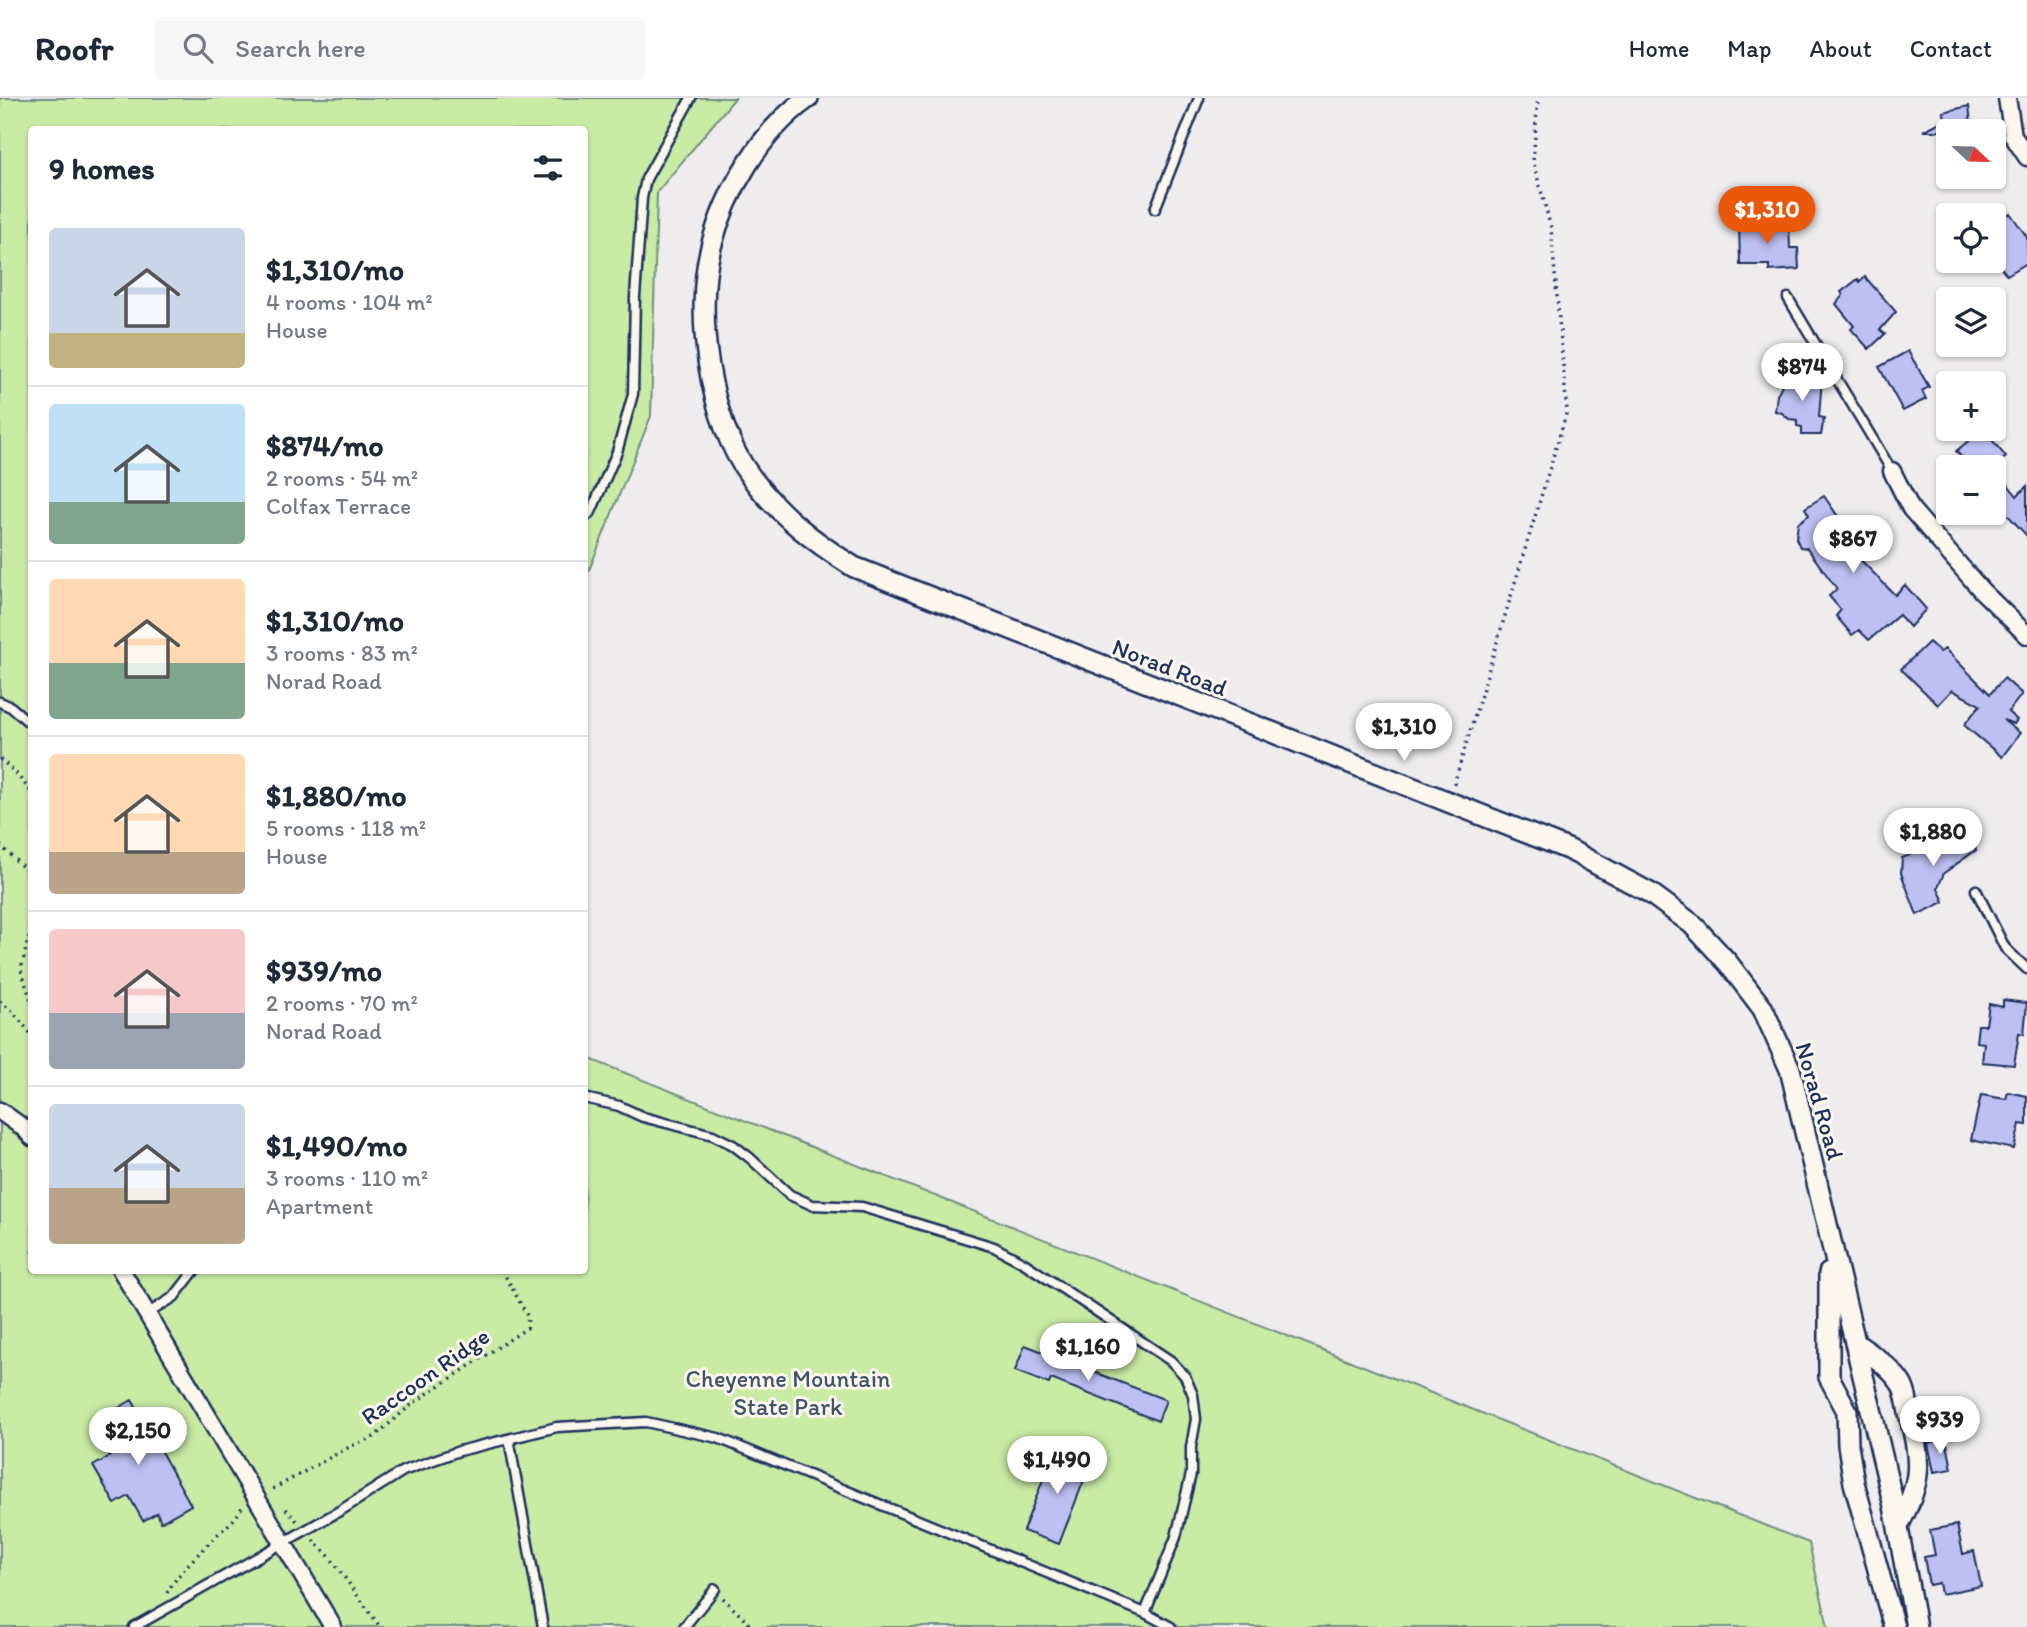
<!DOCTYPE html>
<meta charset="utf-8">
<style>
:root{--surface:#fff;--page:#f6f6f7;--text:#1f2937;--muted:#747a83;--line:#e0e1e3;--accent:#ea580c}
body{margin:0;font-family:Itim,sans-serif;background:var(--page);color:var(--text);height:100vh;display:flex;flex-direction:column;font-size:26px;white-space:nowrap}
*{box-sizing:border-box;margin:0}
p{font-size:23px;color:var(--muted)}
.icon{flex:none;width:38px;height:38px;fill:none;stroke:currentColor;stroke-width:2;stroke-linecap:round;stroke-linejoin:round}
.map{position:relative;flex:1;overflow:hidden}
.panel{position:absolute;left:28px;top:28px;width:560px;height:1148px;display:flex;flex-direction:column;background:var(--surface);border-radius:7px;box-shadow:0 2px 5px #0004}
.panel>*{flex:none}
.needle{width:46px;rotate:112deg}
.buttons{position:absolute;left:1936px;top:21px;display:grid;gap:14px}
.buttons a{display:grid;place-items:center;width:70px;height:70px;border-radius:7px;background:var(--surface);box-shadow:0 2px 5px #0004;font-size:35px}
.price{position:absolute;translate:-50% -60px;padding:0 16px;border-radius:24px;background:#fff;color:#222;font-size:23px;line-height:46px;filter:drop-shadow(0 2px 4px #0008)}
.price::after{content:'';position:absolute;left:50%;top:42px;width:21px;height:16px;margin-left:-10px;background:inherit;clip-path:polygon(0 0,100% 0,50% 100%)}
.price.current{background:var(--accent);color:#fff}
ul{padding:0;list-style:none}
li{display:flex;align-items:center;gap:21px;height:175px;padding:0 21px}
li+li{border-top:2px solid var(--line)}
li span{display:grid;place-items:center;flex:none;width:196px;height:140px;border-radius:7px;color:#555}
li>.icon{margin-inline-start:auto}
span .icon{width:84px;height:84px;fill:#fffc;stroke-width:1}
li b{font-size:30px}
h2{display:flex;justify-content:space-between;align-items:center;height:84px;padding:0 21px;font-size:30px}
header{display:flex;align-items:center;gap:42px;box-sizing:border-box;height:98px;padding:0 35px;background:var(--surface);border-bottom:2px solid var(--line)}
header strong{font-size:33px}
nav{display:flex;gap:38px;margin-inline-start:auto;font-size:24px}
.search{width:490px;height:63px;background:var(--page);display:flex;align-items:center;gap:18px;box-sizing:border-box;padding:0 24px;border-radius:7px;color:var(--muted);font-size:26px}
.map>svg:first-child{display:block}
.green{fill:#c9eba4;stroke:#728d81;stroke-width:2}
.building{fill:#bcc0f2;stroke:#1b2f5e;stroke-width:2}
.lines{fill:none;stroke-linecap:round;stroke-linejoin:round}
.service-casing{stroke:#1b2f5e;stroke-width:13}
.minor-casing{stroke:#1b2f5e;stroke-width:21}
.tertiary-casing{stroke:#1b2f5e;stroke-width:24}
.path{stroke:#1b2f5e;stroke-width:3.5;stroke-dasharray:2 5;stroke-linecap:butt}
.service{stroke:#fbf7ec;stroke-width:8}
.minor{stroke:#fbf7ec;stroke-width:16}
.tertiary{stroke:#fbf7ec;stroke-width:19}
.labels{text-anchor:middle;dominant-baseline:central;stroke-width:6;stroke-linejoin:round;paint-order:stroke}
.street-label{font-size:24px;fill:#1b2f5e;stroke:#fbf7ec}
.park-label{font-size:24px;fill:#3e556c;stroke:#fbf7ec}
</style>
<header>
<strong>Roofr</strong>
<div class="search"><svg class="icon" aria-label="search" viewBox="0 0 24 24"><circle cx="10" cy="10" r="6"/><path d="M15 15l6 6"/></svg>Search here</div>
<nav><a>Home</a><a>Map</a><a>About</a><a>Contact</a></nav>
</header>
<div class="map">
<svg width="2027" height="1529" viewBox="0 0 2027 1529">
<rect width="100%" height="100%" fill="#eeeced"/>
<filter id="ink" filterUnits="userSpaceOnUse"><feTurbulence type="fractalNoise" baseFrequency=".0143" numOctaves="2"/><feDisplacementMap in="SourceGraphic" scale="14" xChannelSelector="R" yChannelSelector="G"/><feConvolveMatrix kernelMatrix="1 2 1 2 8 2 1 2 1" color-interpolation-filters="sRGB"/></filter>
<g filter="url(#ink)">
<!-- green -->
<path class="green" d="M 0,0 L 735,0 L 657,94 L 651,318 L 585,482 L 584,32 L 32,32 L 32,1172 L 584,1172 L 585,959 L 1809,1445 L 1828,1529 L 0,1529 Z"/>
<!-- building -->
<path class="building" d="M 1969,8 L 1972,33 L 1923,33 L 1946,21 L 1943,14 Z
M 2010,115 L 2027,139 L 2027,165 L 2007,177 L 1993,160 L 1993,126 Z
M 1739,123 L 1789,125 L 1790,150 L 1798,150 L 1799,171 L 1769,173 L 1769,167 L 1740,167 Z
M 1865,179 L 1896,214 L 1880,232 L 1885,236 L 1869,251 L 1851,231 L 1854,228 L 1836,206 L 1843,197 L 1841,194 L 1858,181 L 1860,184 Z
M 1908,253 L 1929,289 L 1922,293 L 1926,301 L 1903,313 L 1879,269 Z
M 1786,278 L 1822,280 L 1819,319 L 1824,320 L 1821,337 L 1802,337 L 1802,329 L 1797,328 L 1797,322 L 1789,321 L 1782,315 L 1775,313 L 1777,297 Z
M 1983,331 L 2006,359 L 1994,369 L 2017,398 L 2027,388 L 2027,438 L 1993,401 L 1993,369 L 1970,369 L 1956,353 Z
M 1824,398 L 1858,448 L 1851,452 L 1895,497 L 1905,487 L 1926,511 L 1910,529 L 1899,517 L 1869,542 L 1859,532 L 1852,537 L 1836,518 L 1841,512 L 1829,498 L 1837,491 L 1807,450 L 1800,449 L 1796,440 L 1798,425 L 1809,417 L 1805,410 Z
M 1929,544 L 1940,554 L 1945,551 L 1990,596 L 2004,580 L 2022,596 L 2008,614 L 2017,622 L 2014,626 L 2003,622 L 2020,635 L 2002,659 L 1964,627 L 1980,607 L 1952,592 L 1938,607 L 1901,571 Z
M 1969,732 L 1976,752 L 1944,775 L 1938,790 L 1944,804 L 1917,817 L 1901,775 L 1902,760 L 1910,757 L 1924,743 L 1944,740 L 1946,743 Z
M 2003,902 L 2027,905 L 2024,936 L 2019,935 L 2014,967 L 1982,964 L 1984,945 L 1976,944 L 1978,927 L 1986,927 L 1989,906 L 2003,909 Z
M 2008,994 L 2027,998 L 2027,1027 L 2020,1026 L 2014,1051 L 1971,1042 L 1981,997 L 2006,1001 Z
M 1025,1247 L 1166,1302 L 1158,1323 L 1051,1281 L 1049,1286 L 1015,1273 Z
M 132,1302 L 191,1407 L 161,1424 L 157,1415 L 143,1423 L 129,1398 L 115,1406 L 93,1368 L 110,1358 L 96,1333 L 111,1325 L 106,1317 Z
M 1946,1341 L 1952,1371 L 1934,1374 L 1928,1345 Z
M 1055,1351 L 1091,1364 L 1059,1446 L 1023,1433 Z
M 1957,1427 L 1963,1456 L 1974,1453 L 1981,1488 L 1941,1496 L 1939,1485 L 1929,1487 L 1924,1459 L 1935,1457 L 1930,1432 Z"/>
<g class="lines">
<defs>
<path id="service" d="M 1155,111 L 1199,0
M 1788,200 L 1892,373
M 584,420 L 591,414 L 617,354 L 633,296 L 635,199 L 642,100 L 646,81 L 691,0
M 0,604 L 11,609 L 32,627
M 1976,792 L 2005,850 L 2027,871
M 584,1000 L 619,1008 L 643,1019 L 713,1037 L 733,1047 L 750,1060 L 790,1097 L 812,1107 L 862,1109 L 994,1149 L 1024,1165 L 1171,1263 L 1185,1278 L 1193,1297 L 1196,1321 L 1191,1349 L 1191,1376 L 1176,1439 L 1145,1515
M 147,1216 L 174,1199 L 195,1172
M 509,1341 L 543,1529
M 134,1529 L 343,1411 L 403,1373 L 459,1353 L 557,1329 L 646,1324 L 718,1340 L 1145,1515 L 1171,1529
M 684,1529 L 715,1491"/>
<path id="minor" d="M 2007,0 L 2013,38 L 2027,59
M 1892,373 L 1911,411 L 1982,493 L 2027,537
M 0,1013 L 25,1031 L 32,1039
M 121,1172 L 333,1529"/>
<path id="tertiary" d="M 808,0 C 761,33 725,94 711,149 C 694,215 709,324 751,379 C 779,417 814,444 854,469 L 1570,752 L 1650,795 L 1692,826 L 1728,865 L 1763,911 L 1790,971 L 1894,1408 L 1916,1529
M 1829,1175 L 1829,1279 L 1847,1313 L 1848,1347 L 1854,1385 L 1894,1529
M 1855,1245 C 1871,1256 1889,1268 1900,1284 C 1906,1292 1907,1305 1909,1315 C 1921,1365 1923,1382 1898,1428"/>
</defs>
<!-- service casing -->
<use href="#service" class="service-casing"/>
<!-- minor casing -->
<use href="#minor" class="minor-casing"/>
<!-- tertiary casing -->
<use href="#tertiary" class="tertiary-casing"/>
<!-- path -->
<path class="path" d="M 0,661 L 14,673 L 32,695
M 1454,686 L 1567,313 L 1551,130 L 1533,63 L 1538,0
M 0,747 L 32,778
M 32,765 L 32,768
M 32,825 L 21,872 L 32,905
M 0,903 L 12,913 L 32,937
M 273,1391 L 351,1348 L 374,1339 L 412,1306 L 527,1230 L 528,1219 L 502,1172
M 286,1411 L 297,1423
M 313,1442 L 330,1459 L 380,1529
M 167,1495 C 179,1473 198,1457 215,1439 C 225,1429 236,1422 242,1409
M 723,1500 L 752,1529"/>
<!-- service -->
<use href="#service" class="service"/>
<!-- minor -->
<use href="#minor" class="minor"/>
<!-- tertiary -->
<use href="#tertiary" class="tertiary"/>
</g>
</g>
<g class="labels">
<!-- street labels -->
<g class="street-label">
<text transform="translate(1170 569) rotate(21)">Norad Road</text>
<text transform="translate(1820 1003) rotate(74)">Norad Road</text>
<text transform="translate(425 1278) rotate(-35)">Raccoon Ridge</text>
</g>
<!-- park labels -->
<g class="park-label">
<text x="788" y="1280">Cheyenne Mountain<tspan x="788" dy="28">State Park</tspan></text>
</g>
</g>
</svg>
<div class="buttons">
<a><svg class="needle" viewBox="-14 -14 28 28"><path d="M0-13l5 13h-10z" fill="#e53935"/><path d="M0 13l5-13h-10z" fill="#747a83"/></svg></a>
<a><svg class="icon" aria-label="locate" viewBox="0 0 24 24"><circle cx="12" cy="12" r="6"/><path d="M12 2v4M12 18v4M2 12h4M18 12h4"/></svg></a>
<a><svg class="icon" aria-label="layers" viewBox="0 0 24 24"><path d="M12 4l9 5-9 5-9-5zM3 14l9 5 9-5"/></svg></a>
<a>+</a>
<a>−</a>
</div>
<b class="price current" style="left:1767px;top:148px">$1,310</b>
<b class="price" style="left:1802px;top:305px">$874</b>
<b class="price" style="left:1853px;top:477px">$867</b>
<b class="price" style="left:1404px;top:665px">$1,310</b>
<b class="price" style="left:1933px;top:770px">$1,880</b>
<b class="price" style="left:1088px;top:1285px">$1,160</b>
<b class="price" style="left:1940px;top:1358px">$939</b>
<b class="price" style="left:138px;top:1369px">$2,150</b>
<b class="price" style="left:1057px;top:1398px">$1,490</b>
<section class="panel">
<h2>9 homes<svg class="icon" aria-label="filters" viewBox="0 0 24 24"><path d="M4 7h16M4 17h16"/><circle cx="9" cy="7" r="2"/><circle cx="15" cy="17" r="2"/></svg></h2>
<ul>
<li><span style="background:linear-gradient(#c9d6e8 75%,#c2b280 0)"><svg class="icon" aria-label="home" viewBox="0 0 24 24"><path d="M3 11l9-7 9 7M6 9v11h12V9"/></svg></span><div><b>$1,310/mo</b><p>4 rooms · 104 m²</p><p>House</p></div></li>
<li><span style="background:linear-gradient(#bfe0f5 70%,#7fa58c 0)"><svg class="icon" aria-label="home" viewBox="0 0 24 24"><path d="M3 11l9-7 9 7M6 9v11h12V9"/></svg></span><div><b>$874/mo</b><p>2 rooms · 54 m²</p><p>Colfax Terrace</p></div></li>
<li><span style="background:linear-gradient(#ffd9b3 60%,#7fa58c 0)"><svg class="icon" aria-label="home" viewBox="0 0 24 24"><path d="M3 11l9-7 9 7M6 9v11h12V9"/></svg></span><div><b>$1,310/mo</b><p>3 rooms · 83 m²</p><p>Norad Road</p></div></li>
<li><span style="background:linear-gradient(#ffd9b3 70%,#b9a48a 0)"><svg class="icon" aria-label="home" viewBox="0 0 24 24"><path d="M3 11l9-7 9 7M6 9v11h12V9"/></svg></span><div><b>$1,880/mo</b><p>5 rooms · 118 m²</p><p>House</p></div></li>
<li><span style="background:linear-gradient(#f6c9c9 60%,#9aa5b1 0)"><svg class="icon" aria-label="home" viewBox="0 0 24 24"><path d="M3 11l9-7 9 7M6 9v11h12V9"/></svg></span><div><b>$939/mo</b><p>2 rooms · 70 m²</p><p>Norad Road</p></div></li>
<li><span style="background:linear-gradient(#c9d6e8 60%,#b9a48a 0)"><svg class="icon" aria-label="home" viewBox="0 0 24 24"><path d="M3 11l9-7 9 7M6 9v11h12V9"/></svg></span><div><b>$1,490/mo</b><p>3 rooms · 110 m²</p><p>Apartment</p></div></li>
</ul>
</section>
</div>
